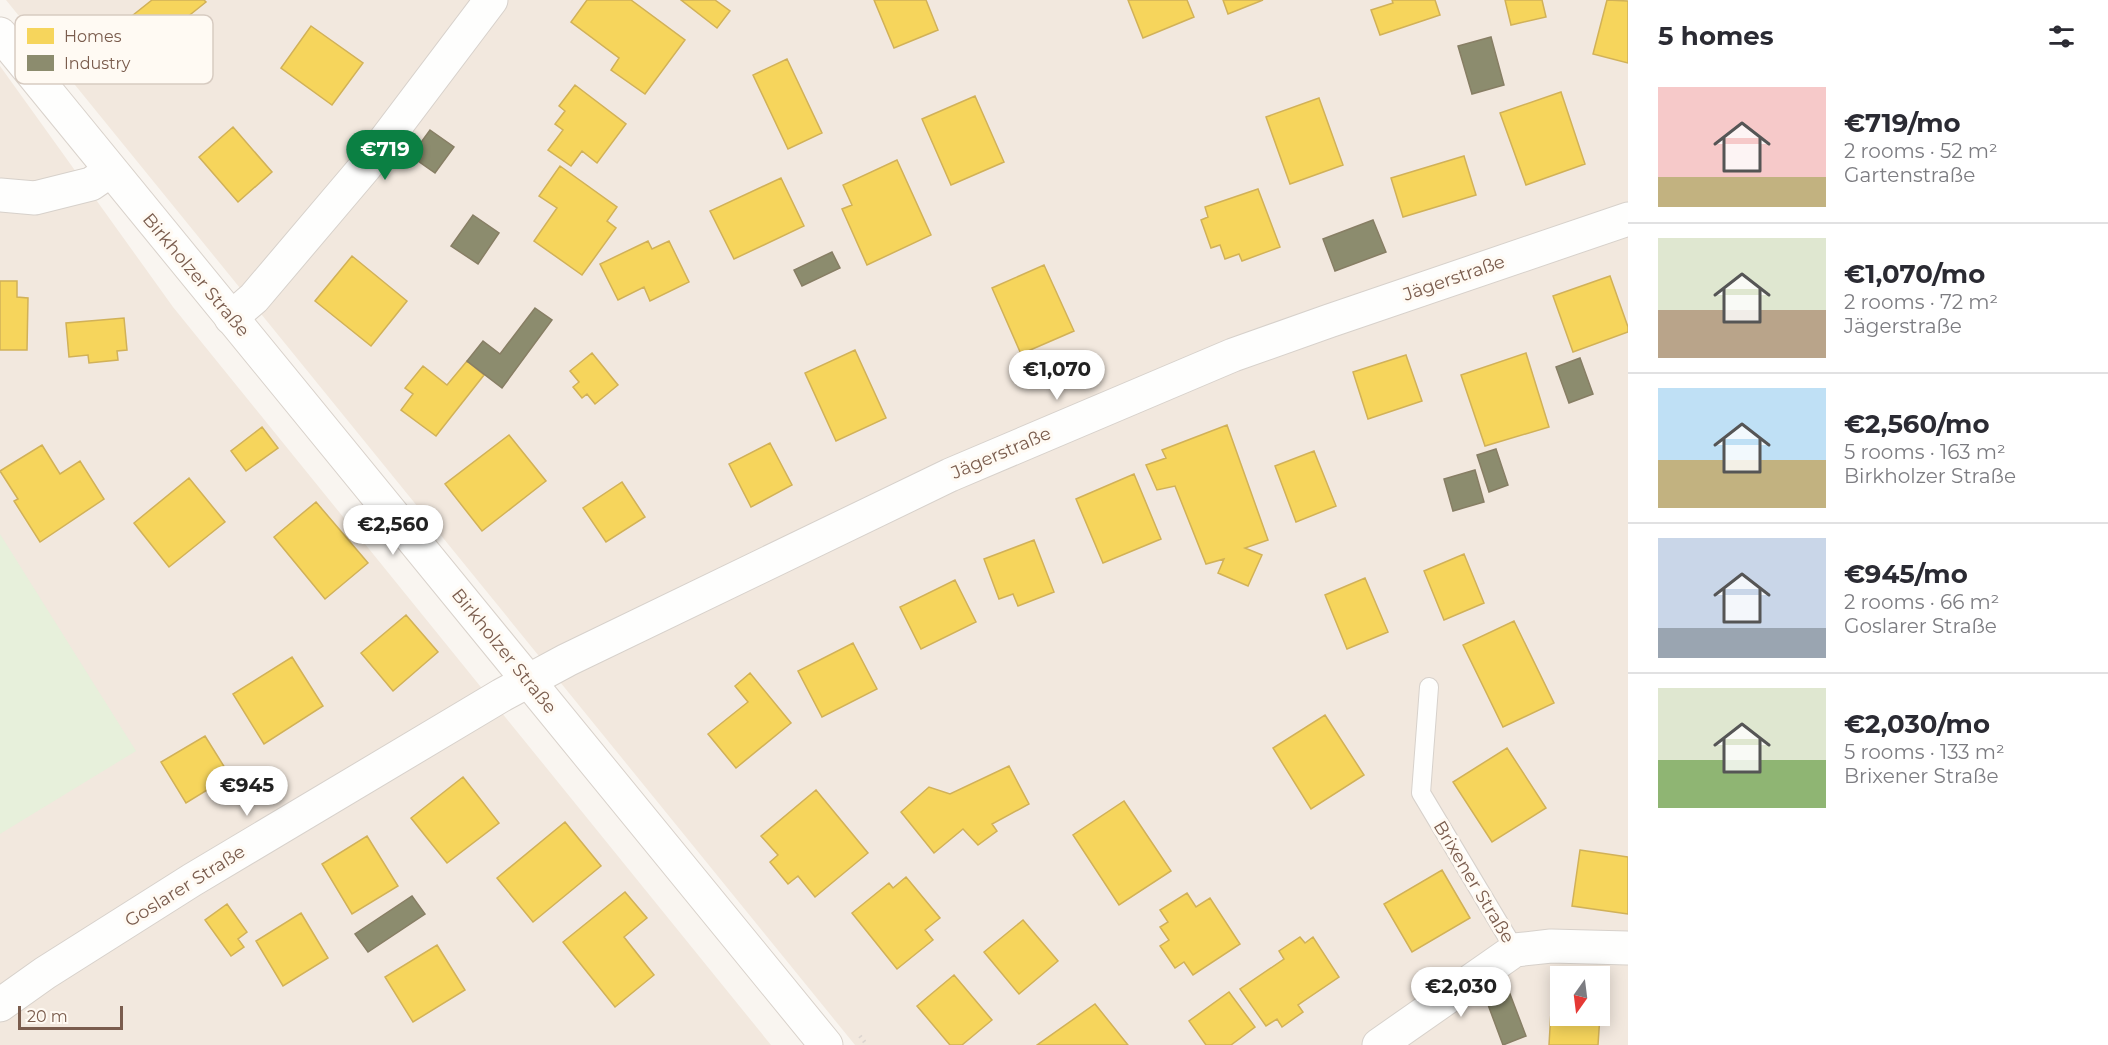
<!DOCTYPE html>
<meta charset="utf-8">
<style>
:root{--surface:#fff;--page:#f7f7f7;--text:#2b2b33;--muted:#7c7c81;--line:#e1e1e2;--accent:#0b8043}
body{margin:0;font-family:Montserrat,sans-serif;background:var(--page);color:var(--text);height:100vh;display:flex;flex-direction:column;font-size:22px;white-space:nowrap}
*{box-sizing:border-box;margin:0}
p{font-size:20px;color:var(--muted)}
.icon{flex:none;width:33px;height:33px;fill:none;stroke:currentColor;stroke-width:2;stroke-linecap:round;stroke-linejoin:round}
.map{position:relative;flex:1;overflow:hidden}
.drawer{display:flex;flex-direction:column;background:var(--surface);width:480px}
.drawer>*{flex:none}
.needle{width:39px;rotate:194deg}
.controls{position:absolute;left:1550px;top:966px;display:grid;gap:12px}
.controls a{display:grid;place-items:center;width:60px;height:60px;border-radius:0px;background:var(--surface);box-shadow:0 3px 15px #0003;font-size:30px}
.scale{position:absolute;left:18px;bottom:15px;width:105px;box-sizing:border-box;padding-left:6px;border:3px solid #7a5c4d;border-top:0;font-size:16px;line-height:21px;white-space:nowrap;color:#7a5c4d;-webkit-text-stroke:4px #fffaf3;paint-order:stroke}
.price{position:absolute;translate:-50% -51px;padding:0 14px;border-radius:21px;background:#fff;color:#222;font-size:20px;line-height:39px;filter:drop-shadow(0 2px 3px #0008)}
.price::after{content:'';position:absolute;left:50%;top:36px;width:18px;height:14px;margin-left:-9px;background:inherit;clip-path:polygon(0 0,100% 0,50% 100%)}
.price.current{background:var(--accent);color:#fff}
ul{padding:0;list-style:none}
li{display:flex;align-items:center;gap:18px;height:150px;padding:0 30px}
li+li{border-top:2px solid var(--line)}
li span{display:grid;place-items:center;flex:none;width:168px;height:120px;border-radius:0px;color:#555}
li>.icon{margin-inline-start:auto}
span .icon{width:72px;height:72px;fill:#fffc;stroke-width:1}
li b{font-size:26px}
h2{display:flex;justify-content:space-between;align-items:center;height:72px;padding:0 30px;font-size:26px}
main{display:flex;flex:1;min-height:0}
.map>svg:first-child{display:block}
.residential{fill:#f2e8de;fill-rule:evenodd}
.green{fill:#e7f0db}
.homes{fill:#f6d55c;stroke:#d1b158;stroke-width:1.5}
.industry{fill:#8c8c6e;stroke:#877e64;stroke-width:1.5}
.lines{fill:none;stroke-linecap:round;stroke-linejoin:round}
.lane-casing{stroke:#d7d1cb;stroke-width:20}
.street-casing{stroke:#d7d1cb;stroke-width:35}
.secondary-casing{stroke:#d9d2cb;stroke-width:35}
.path{stroke:#dcd5d0;stroke-width:4;stroke-dasharray:1.5 4.5;stroke-linecap:butt}
.lane{stroke:#fefefd;stroke-width:18}
.street{stroke:#fefefd;stroke-width:33}
.secondary{stroke:#fefefd;stroke-width:33}
.labels{text-anchor:middle;dominant-baseline:central;stroke-width:6;stroke-linejoin:round;paint-order:stroke}
.street-label{font-size:18px;fill:#7a5c4d;stroke:#fffaf3}
.key{fill:#fffaf3;stroke:#d7cbc1;stroke-width:1.5}
.key-label{font-size:16px;fill:#7a5c4d}
</style>
<main>
<div class="map">
<svg width="1628" height="1045" viewBox="0 0 1628 1045">
<rect width="100%" height="100%" fill="#f9f5f0"/>
<!-- residential -->
<path class="residential" d="M 6,0 L 1628,0 L 1628,1045 L 855,1045 ZM 1560,976 L 1599,976 L 1599,1016 L 1560,1016 Z
M 0,66 L 173,307 L 771,1045 L 0,1045 Z"/>
<!-- green -->
<path class="green" d="M 0,534 L 136,751 L 0,834 Z"/>
<!-- homes -->
<path class="homes" d="M 152,0 L 204,0 L 206,2 L 186,18 L 197,32 L 152,69 L 128,39 L 138,31 L 128,19 Z
M 587,0 L 631,0 L 685,40 L 645,94 L 611,70 L 619,58 L 571,22 Z
M 681,0 L 715,0 L 730,11 L 717,28 Z
M 874,0 L 926,0 L 938,30 L 894,48 Z
M 1128,0 L 1187,0 L 1194,17 L 1143,38 Z
M 1223,0 L 1263,0 L 1228,14 Z
M 1392,0 L 1435,0 L 1440,15 L 1380,35 L 1371,10 L 1393,3 Z
M 1505,0 L 1542,0 L 1546,17 L 1511,25 Z
M 1607,0 L 1628,1 L 1628,63 L 1593,54 Z
M 311,26 L 363,63 L 332,105 L 281,68 Z
M 787,59 L 822,133 L 788,149 L 753,75 Z
M 575,85 L 626,124 L 597,163 L 582,151 L 571,166 L 548,150 L 563,130 L 555,124 L 565,111 L 559,106 Z
M 1561,92 L 1585,164 L 1526,185 L 1500,113 Z
M 975,96 L 1004,162 L 951,185 L 922,119 Z
M 1319,98 L 1343,165 L 1290,184 L 1266,117 Z
M 233,127 L 272,172 L 238,202 L 199,157 Z
M 1464,156 L 1476,195 L 1403,217 L 1391,178 Z
M 897,160 L 931,235 L 867,265 L 842,209 L 852,205 L 843,185 Z
M 560,166 L 617,207 L 607,221 L 616,228 L 582,275 L 534,241 L 557,208 L 539,196 Z
M 781,178 L 804,226 L 734,259 L 710,211 Z
M 1258,189 L 1280,247 L 1242,261 L 1239,254 L 1225,259 L 1220,245 L 1211,248 L 1201,220 L 1208,217 L 1205,207 Z
M 648,241 L 652,249 L 669,241 L 689,282 L 650,301 L 644,287 L 618,300 L 600,264 Z
M 352,256 L 407,301 L 371,346 L 315,301 Z
M 1044,265 L 1074,331 L 1021,354 L 992,288 Z
M 1610,276 L 1628,327 L 1628,332 L 1573,352 L 1553,296 Z
M 0,281 L 17,281 L 17,297 L 28,298 L 27,350 L 0,350 Z
M 124,318 L 127,350 L 117,351 L 118,360 L 89,363 L 88,355 L 69,357 L 66,323 Z
M 855,350 L 886,418 L 836,441 L 805,373 Z
M 592,353 L 618,385 L 595,404 L 587,394 L 582,398 L 573,387 L 579,382 L 570,371 Z
M 1526,353 L 1549,427 L 1485,446 L 1461,375 Z
M 1406,355 L 1422,401 L 1368,419 L 1353,372 Z
M 467,361 L 484,375 L 436,436 L 401,410 L 413,394 L 405,388 L 423,366 L 447,385 Z
M 1227,425 L 1268,540 L 1245,548 L 1262,555 L 1248,586 L 1218,573 L 1224,559 L 1206,564 L 1175,486 L 1157,490 L 1146,465 L 1166,458 L 1162,450 Z
M 262,427 L 278,448 L 246,471 L 231,451 Z
M 509,435 L 546,481 L 482,531 L 445,484 Z
M 770,443 L 792,485 L 751,507 L 729,464 Z
M 42,445 L 60,474 L 80,461 L 104,499 L 40,542 L 14,501 L 18,499 L 0,471 Z
M 1314,451 L 1336,506 L 1296,522 L 1275,466 Z
M 1134,474 L 1161,539 L 1103,563 L 1076,499 Z
M 189,478 L 225,522 L 169,567 L 134,523 Z
M 622,482 L 645,517 L 606,542 L 583,508 Z
M 316,502 L 368,563 L 325,599 L 274,537 Z
M 1034,540 L 1054,592 L 1018,606 L 1013,594 L 999,599 L 984,559 Z
M 1464,554 L 1484,603 L 1444,620 L 1424,571 Z
M 1365,578 L 1388,632 L 1347,649 L 1325,595 Z
M 955,580 L 976,622 L 921,649 L 900,607 Z
M 406,615 L 438,652 L 393,691 L 361,653 Z
M 1514,621 L 1554,703 L 1503,727 L 1463,645 Z
M 853,643 L 877,689 L 822,717 L 798,671 Z
M 292,657 L 323,706 L 264,744 L 233,694 Z
M 750,673 L 791,723 L 736,768 L 708,734 L 748,702 L 735,686 Z
M 1325,715 L 1364,775 L 1311,809 L 1273,748 Z
M 205,736 L 230,776 L 186,803 L 161,762 Z
M 1507,748 L 1546,808 L 1492,842 L 1453,782 Z
M 1009,766 L 1029,804 L 992,824 L 997,831 L 978,845 L 963,829 L 934,853 L 901,812 L 929,787 L 950,794 Z
M 463,777 L 499,823 L 447,863 L 411,818 Z
M 816,790 L 868,853 L 815,897 L 798,876 L 788,884 L 770,862 L 778,855 L 761,836 Z
M 1124,801 L 1171,871 L 1119,905 L 1073,835 Z
M 565,822 L 601,866 L 533,922 L 497,878 Z
M 367,836 L 398,886 L 352,914 L 322,864 Z
M 1580,850 L 1628,857 L 1628,914 L 1572,906 Z
M 1442,870 L 1470,918 L 1412,952 L 1384,904 Z
M 906,877 L 940,918 L 925,930 L 933,940 L 897,969 L 852,913 L 889,883 L 893,888 Z
M 625,892 L 647,918 L 624,937 L 654,975 L 615,1007 L 563,942 Z
M 1187,893 L 1196,907 L 1210,898 L 1240,944 L 1193,975 L 1184,962 L 1175,968 L 1160,946 L 1169,940 L 1160,927 L 1168,922 L 1160,910 Z
M 227,904 L 247,932 L 238,939 L 244,947 L 231,956 L 205,920 Z
M 301,913 L 328,958 L 283,986 L 256,941 Z
M 1023,920 L 1058,961 L 1019,994 L 984,952 Z
M 1300,937 L 1305,943 L 1313,937 L 1339,977 L 1298,1005 L 1303,1012 L 1282,1027 L 1277,1019 L 1266,1026 L 1240,989 L 1284,959 L 1279,951 Z
M 437,945 L 465,990 L 413,1022 L 385,977 Z
M 954,975 L 992,1020 L 962,1045 L 950,1045 L 917,1006 Z
M 1229,992 L 1255,1027 L 1231,1045 L 1206,1045 L 1189,1021 Z
M 1095,1004 L 1128,1045 L 1037,1045 Z
M 1551,1011 L 1560,1012 L 1560,1016 L 1600,1015 L 1598,1045 L 1549,1045 Z"/>
<!-- industry -->
<path class="industry" d="M 1491,37 L 1504,85 L 1472,94 L 1458,46 Z
M 430,130 L 454,147 L 435,173 L 411,156 Z
M 473,215 L 499,233 L 478,264 L 451,246 Z
M 1373,220 L 1386,252 L 1335,271 L 1323,239 Z
M 832,252 L 840,268 L 802,286 L 794,270 Z
M 535,308 L 552,320 L 502,388 L 467,361 L 483,341 L 500,354 Z
M 1580,358 L 1593,394 L 1569,403 L 1556,367 Z
M 1496,449 L 1508,485 L 1489,492 L 1477,455 Z
M 1475,470 L 1484,502 L 1453,511 L 1444,479 Z
M 412,896 L 425,914 L 368,952 L 355,934 Z
M 1510,994 L 1526,1036 L 1503,1045 L 1487,1002 Z"/>
<g class="lines">
<defs>
<path id="lane" d="M 1429,687 L 1421,793 L 1515,950"/>
<path id="street" d="M 0,195 L 35,198 L 91,184 L 110,171
M 231,318 L 254,298 L 365,167 L 491,0
M 0,1005 L 45,973 L 192,880 L 502,695 L 567,660 L 950,475 L 1233,355 L 1329,321 L 1628,219
M 1379,1045 L 1515,950 L 1551,946 L 1628,948"/>
<path id="secondary" d="M 0,34 L 826,1045"/>
</defs>
<!-- lane casing -->
<use href="#lane" class="lane-casing"/>
<!-- street casing -->
<use href="#street" class="street-casing"/>
<!-- secondary casing -->
<use href="#secondary" class="secondary-casing"/>
<!-- path -->
<path class="path" d="M 860,1036 L 867,1045"/>
<!-- lane -->
<use href="#lane" class="lane"/>
<!-- street -->
<use href="#street" class="street"/>
<!-- secondary -->
<use href="#secondary" class="secondary"/>
</g>
<g class="labels">
<!-- street labels -->
<g class="street-label">
<text transform="translate(196 275) rotate(50)">Birkholzer Straße</text>
<text transform="translate(1454 278) rotate(-19)">Jägerstraße</text>
<text transform="translate(1001 453) rotate(-23)">Jägerstraße</text>
<text transform="translate(504 651) rotate(51)">Birkholzer Straße</text>
<text transform="translate(1474 882) rotate(59)">Brixener Straße</text>
<text transform="translate(185 886) rotate(-32)">Goslarer Straße</text>
</g>
</g>
<!-- legend -->
<rect x="15" y="15" width="198" height="69" rx="9" class="key"/>
<rect x="27" y="28" width="27" height="16" fill="#f6d55c"/>
<rect x="27" y="55" width="27" height="16" fill="#8c8c6e"/>
<g class="key-label">
<text x="64" y="42">Homes</text>
<text x="64" y="69">Industry</text>
</g>
</svg>
<div class="controls">
<a><svg class="needle" viewBox="-14 -14 28 28"><path d="M0-13l5 13h-10z" fill="#e53935"/><path d="M0 13l5-13h-10z" fill="#7c7c81"/></svg></a>
</div>
<div class="scale">20 m</div>
<b class="price current" style="left:385px;top:181px">€719</b>
<b class="price" style="left:1057px;top:401px">€1,070</b>
<b class="price" style="left:393px;top:556px">€2,560</b>
<b class="price" style="left:247px;top:817px">€945</b>
<b class="price" style="left:1461px;top:1018px">€2,030</b>
</div>
<section class="drawer">
<h2>5 homes<svg class="icon" aria-label="filters" viewBox="0 0 24 24"><path d="M4 7h16M4 17h16"/><circle cx="9" cy="7" r="2"/><circle cx="15" cy="17" r="2"/></svg></h2>
<ul>
<li><span style="background:linear-gradient(#f6c9c9 75%,#c2b280 0)"><svg class="icon" aria-label="home" viewBox="0 0 24 24"><path d="M3 11l9-7 9 7M6 9v11h12V9"/></svg></span><div><b>€719/mo</b><p>2 rooms · 52 m²</p><p>Gartenstraße</p></div></li>
<li><span style="background:linear-gradient(#dfe7d0 60%,#b9a48a 0)"><svg class="icon" aria-label="home" viewBox="0 0 24 24"><path d="M3 11l9-7 9 7M6 9v11h12V9"/></svg></span><div><b>€1,070/mo</b><p>2 rooms · 72 m²</p><p>Jägerstraße</p></div></li>
<li><span style="background:linear-gradient(#bfe0f5 60%,#c2b280 0)"><svg class="icon" aria-label="home" viewBox="0 0 24 24"><path d="M3 11l9-7 9 7M6 9v11h12V9"/></svg></span><div><b>€2,560/mo</b><p>5 rooms · 163 m²</p><p>Birkholzer Straße</p></div></li>
<li><span style="background:linear-gradient(#c9d6e8 75%,#9aa5b1 0)"><svg class="icon" aria-label="home" viewBox="0 0 24 24"><path d="M3 11l9-7 9 7M6 9v11h12V9"/></svg></span><div><b>€945/mo</b><p>2 rooms · 66 m²</p><p>Goslarer Straße</p></div></li>
<li><span style="background:linear-gradient(#dfe7d0 60%,#8fb573 0)"><svg class="icon" aria-label="home" viewBox="0 0 24 24"><path d="M3 11l9-7 9 7M6 9v11h12V9"/></svg></span><div><b>€2,030/mo</b><p>5 rooms · 133 m²</p><p>Brixener Straße</p></div></li>
</ul>
</section>
</main>
